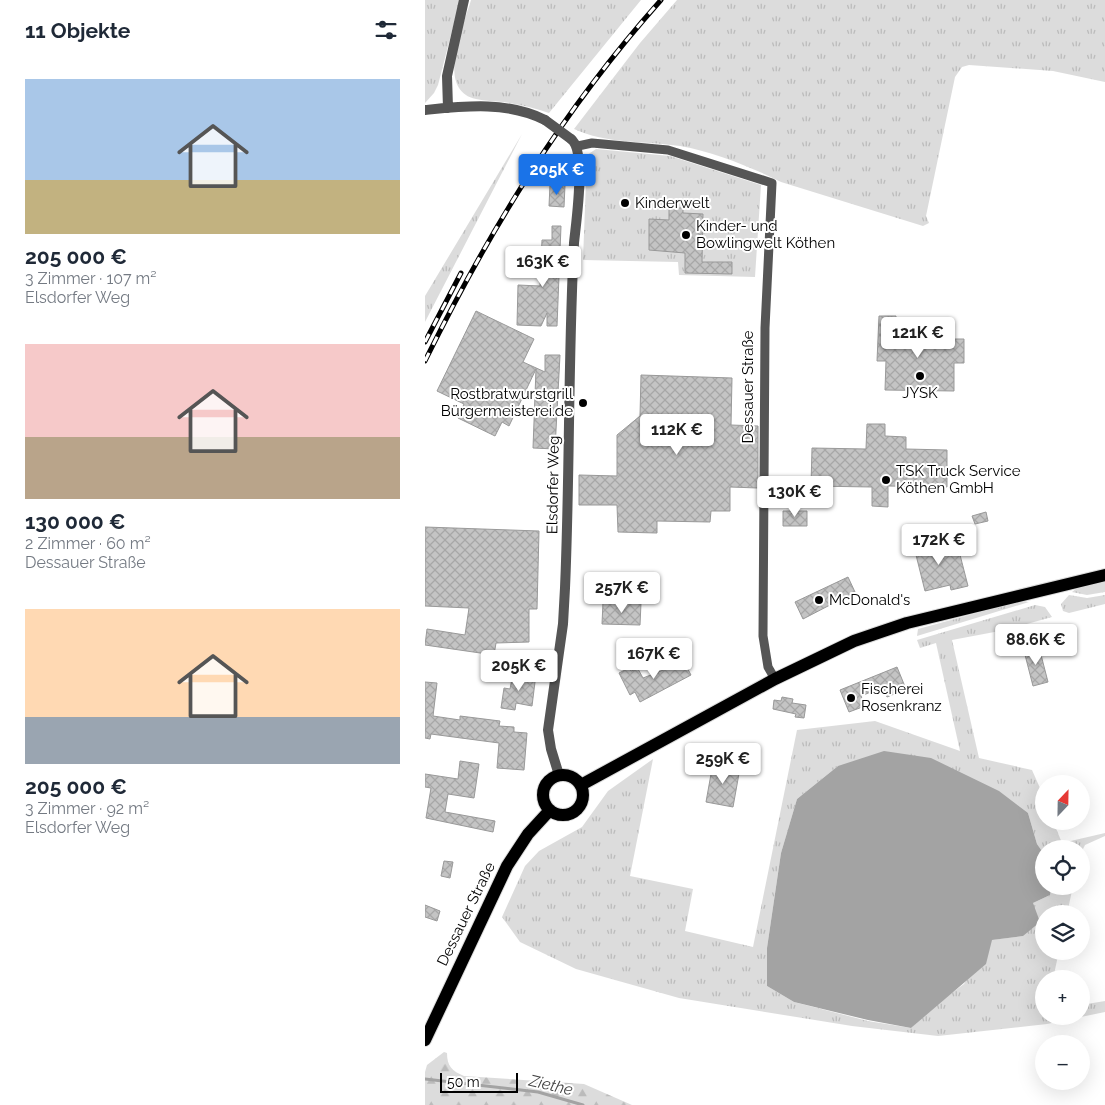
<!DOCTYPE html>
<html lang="de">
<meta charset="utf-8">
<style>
:root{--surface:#fff;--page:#f2f2f3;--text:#1f2937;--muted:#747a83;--accent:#1a73e8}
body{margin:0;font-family:Raleway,sans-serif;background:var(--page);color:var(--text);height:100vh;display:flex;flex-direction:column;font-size:19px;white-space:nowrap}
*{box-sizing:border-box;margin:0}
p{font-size:16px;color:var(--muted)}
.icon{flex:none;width:28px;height:28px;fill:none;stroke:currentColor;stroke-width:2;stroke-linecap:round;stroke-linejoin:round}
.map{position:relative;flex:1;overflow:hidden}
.panel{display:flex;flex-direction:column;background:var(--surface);width:425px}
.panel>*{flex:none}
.needle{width:32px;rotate:22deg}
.tools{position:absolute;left:610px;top:775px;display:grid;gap:10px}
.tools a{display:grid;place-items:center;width:55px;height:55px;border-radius:50%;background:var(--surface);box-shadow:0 5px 20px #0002;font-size:25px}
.scale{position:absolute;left:15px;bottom:12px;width:78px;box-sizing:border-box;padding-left:5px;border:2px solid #000;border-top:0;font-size:14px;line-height:18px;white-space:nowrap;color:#000;-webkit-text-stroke:4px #fff;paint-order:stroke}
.price{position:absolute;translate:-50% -42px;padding:0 11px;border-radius:5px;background:#fff;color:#222;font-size:16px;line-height:32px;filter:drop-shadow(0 1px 2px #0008)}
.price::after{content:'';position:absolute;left:50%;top:30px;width:15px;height:11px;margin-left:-8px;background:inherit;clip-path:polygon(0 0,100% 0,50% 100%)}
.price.current{background:var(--accent);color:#fff}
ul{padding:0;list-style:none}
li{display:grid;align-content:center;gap:10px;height:265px;padding:0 25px}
li span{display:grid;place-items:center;height:155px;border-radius:0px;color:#555}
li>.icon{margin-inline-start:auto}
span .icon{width:90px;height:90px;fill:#fffc;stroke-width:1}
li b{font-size:21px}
h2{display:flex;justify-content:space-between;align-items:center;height:60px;padding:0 25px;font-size:21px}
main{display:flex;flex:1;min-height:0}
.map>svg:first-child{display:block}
.grass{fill:url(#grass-tufts)}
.forest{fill:url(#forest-firs)}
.water{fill:#a3a3a3}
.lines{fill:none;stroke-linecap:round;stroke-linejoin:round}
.stream{stroke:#a3a3a3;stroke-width:3}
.building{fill:url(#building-cross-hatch);stroke:#999}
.primary-casing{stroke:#dbdbdb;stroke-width:14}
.minor{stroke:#555;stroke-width:9}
.tertiary{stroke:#555;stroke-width:10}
.primary{stroke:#000;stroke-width:12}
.rail-casing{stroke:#000;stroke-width:5}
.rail{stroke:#fff;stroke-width:3;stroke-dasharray:9;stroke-linecap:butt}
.tertiary-bridge{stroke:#555;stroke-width:10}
.poi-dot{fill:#000;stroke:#fff;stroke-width:2}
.labels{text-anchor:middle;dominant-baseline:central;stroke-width:4;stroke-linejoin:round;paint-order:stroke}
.poi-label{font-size:15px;fill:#000;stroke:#fff;text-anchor:start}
.street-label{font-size:15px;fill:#000;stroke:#fff}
.water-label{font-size:16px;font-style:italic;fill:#444;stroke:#fff}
</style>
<main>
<section class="panel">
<h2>11 Objekte<svg class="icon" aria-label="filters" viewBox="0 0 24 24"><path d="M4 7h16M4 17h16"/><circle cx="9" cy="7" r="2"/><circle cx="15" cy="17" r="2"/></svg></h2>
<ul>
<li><span style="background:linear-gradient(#a9c7e8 65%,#c2b280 0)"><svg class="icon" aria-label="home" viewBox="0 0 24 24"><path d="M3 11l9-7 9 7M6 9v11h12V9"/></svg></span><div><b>205 000 €</b><p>3 Zimmer · 107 m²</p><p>Elsdorfer Weg</p></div></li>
<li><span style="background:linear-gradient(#f6c9c9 60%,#b9a48a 0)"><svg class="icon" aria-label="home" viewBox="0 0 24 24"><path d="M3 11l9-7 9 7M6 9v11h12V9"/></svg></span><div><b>130 000 €</b><p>2 Zimmer · 60 m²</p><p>Dessauer Straße</p></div></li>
<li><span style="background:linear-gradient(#ffd9b3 70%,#9aa5b1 0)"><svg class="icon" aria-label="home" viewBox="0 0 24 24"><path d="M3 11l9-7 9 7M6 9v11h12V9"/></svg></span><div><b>205 000 €</b><p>3 Zimmer · 92 m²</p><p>Elsdorfer Weg</p></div></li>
</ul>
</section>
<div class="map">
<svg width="680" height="1105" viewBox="0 0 680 1105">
<defs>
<pattern id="grass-tufts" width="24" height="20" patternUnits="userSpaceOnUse" patternTransform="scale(1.25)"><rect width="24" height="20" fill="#dcdcdc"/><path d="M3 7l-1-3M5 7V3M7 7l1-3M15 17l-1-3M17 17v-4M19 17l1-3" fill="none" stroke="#bbb"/></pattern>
<pattern id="forest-firs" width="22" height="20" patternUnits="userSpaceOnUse" patternTransform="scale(1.25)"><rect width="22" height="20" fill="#dcdcdc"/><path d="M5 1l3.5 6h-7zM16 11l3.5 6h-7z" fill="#bbb"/></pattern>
<pattern id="building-cross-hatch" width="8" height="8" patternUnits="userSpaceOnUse" patternTransform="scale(1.25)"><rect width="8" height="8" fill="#c4c4c4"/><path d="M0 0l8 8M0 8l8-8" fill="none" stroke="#a7a7a7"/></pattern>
</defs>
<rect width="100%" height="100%" fill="#fff"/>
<!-- grass -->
<path class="grass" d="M 0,0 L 35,0 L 13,85 L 9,93 L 0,103 Z
M 46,0 L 216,0 L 124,113 C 109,108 94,104 78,102 C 69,101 60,101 51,99 C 10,90 38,27 46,0 Z
M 252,0 L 680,0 L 680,82 L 628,71 L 544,65 L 537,67 L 530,77 L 501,216 L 504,223 L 498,226 L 356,182 C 326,167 289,152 255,146 C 220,141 181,144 149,129 L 215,43 Z
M 97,134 L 0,322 L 0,296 Z
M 171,149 L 245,156 L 336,185 L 330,277 L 254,275 L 253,262 L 158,260 L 162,155 Z
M 680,580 L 680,592 L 662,595 L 647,592 L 652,588 Z
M 644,595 L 662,598 L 680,595 L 680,604 L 644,613 L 638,611 L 636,604 Z
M 596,601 L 604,602 L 492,636 L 493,629 Z
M 610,605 L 620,607 L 627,617 L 580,630 L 527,640 L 554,758 L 607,770 L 619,797 L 619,821 L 628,821 L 637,843 L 680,833 L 680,836 L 660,845 L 656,853 L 656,849 L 619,849 L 619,854 L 612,844 L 603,813 L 413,766 L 372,799 L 356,853 L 342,948 L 342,986 L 369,1002 L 443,1021 L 486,1028 L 514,1002 L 539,984 L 566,940 L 598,936 L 608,903 L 625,895 L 626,886 L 648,886 L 642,914 L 619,914 L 619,951 L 634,951 L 628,979 L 619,979 L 619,1016 L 656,1016 L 656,1005 L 680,1001 L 680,1012 L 622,1024 L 513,1036 L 427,1026 L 254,998 L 151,969 L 95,942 L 77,917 L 100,866 L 114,851 L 157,827 L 183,791 L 228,759 L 205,876 L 268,889 L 260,931 L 328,947 L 372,730 L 450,721 L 535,751 L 511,643 L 495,648 L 492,640 Z"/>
<!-- forest -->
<path class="forest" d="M 19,1052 L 22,1053 C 22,1066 27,1071 39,1076 L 159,1084 L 207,1105 L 0,1105 L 0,1072 L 2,1065 Z"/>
<!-- water -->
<path class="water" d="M 459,751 L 506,758 L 574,791 L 603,813 L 612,844 L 619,854 L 619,886 L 626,886 L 625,895 L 608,903 L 615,922 L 598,936 L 567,940 L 561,964 L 486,1028 L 443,1020 L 369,1002 L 342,986 L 342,948 L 356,853 L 372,799 L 413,766 Z"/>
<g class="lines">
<!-- stream -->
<path class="stream" d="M 0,1079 L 113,1092 L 158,1105"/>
</g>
<!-- building -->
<path class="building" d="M 125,185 L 140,185 L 139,207 L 124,206 Z
M 244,208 L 258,208 L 258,213 L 278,214 L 277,262 L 307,262 L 307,274 L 260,273 L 260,253 L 224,250 L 224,219 L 244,220 Z
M 127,226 L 136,226 L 132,326 L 122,326 L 122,313 L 116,326 L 92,325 L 93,285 L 115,286 L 117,240 L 127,240 Z
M 51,311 L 109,339 L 98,362 L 120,372 L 120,355 L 135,355 L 130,449 L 108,448 L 111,369 L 84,426 L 77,422 L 70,436 L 33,418 L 39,404 L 12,391 Z
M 454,316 L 471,316 L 470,338 L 514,339 L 515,333 L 529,333 L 529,339 L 539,339 L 539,363 L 529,363 L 529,391 L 460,390 L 461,361 L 452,361 Z
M 216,375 L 307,378 L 306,425 L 333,426 L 333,488 L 305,487 L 305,511 L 286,511 L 285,522 L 232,521 L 232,533 L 193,532 L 192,505 L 154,505 L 154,475 L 192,476 L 192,435 L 215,416 Z
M 442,424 L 460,424 L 460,436 L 481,437 L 481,449 L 522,450 L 522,487 L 463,486 L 463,507 L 447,506 L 447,487 L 386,486 L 387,448 L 441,449 Z
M 358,511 L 382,511 L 382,526 L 358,526 Z
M 561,512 L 563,521 L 550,524 L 547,516 Z
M 0,527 L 114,531 L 112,609 L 104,609 L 104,642 L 71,643 L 69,655 L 0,645 L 2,629 L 40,635 L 44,608 L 0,606 Z
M 498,532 L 503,554 L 533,547 L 543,586 L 526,590 L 525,585 L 500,591 L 486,535 Z
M 423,577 L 430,592 L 378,619 L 370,602 Z
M 178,602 L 216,603 L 215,625 L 177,624 Z
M 614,647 L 623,682 L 608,686 L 599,651 Z
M 257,658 L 266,675 L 215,702 L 210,692 L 205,695 L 194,673 L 204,668 L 206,671 L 213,669 L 218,678 L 246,667 L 245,664 Z
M 472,667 L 481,689 L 462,697 L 458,687 L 436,696 L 440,706 L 424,712 L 415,690 Z
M 88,673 L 99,675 L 110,682 L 107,706 L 91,703 L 90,710 L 76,708 L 79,688 L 85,689 Z
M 0,682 L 12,683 L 8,716 L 35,720 L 35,716 L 75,721 L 74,726 L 89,727 L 89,732 L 102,733 L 99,770 L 72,768 L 74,743 L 6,734 L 5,739 L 0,738 Z
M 357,697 L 368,699 L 367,703 L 381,705 L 379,718 L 370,717 L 371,714 L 348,709 L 349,700 L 356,701 Z
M 35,761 L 54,764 L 49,798 L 23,794 L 20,812 L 70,821 L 68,832 L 1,818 L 6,788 L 0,787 L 0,774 L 33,779 Z
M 288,763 L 315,768 L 308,807 L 281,802 Z
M 19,861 L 28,862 L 25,878 L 16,876 Z
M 0,905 L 15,911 L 12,921 L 0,917 Z"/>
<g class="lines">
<defs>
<path id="primary" d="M118 795a20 20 0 1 1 40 0a20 20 0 1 1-40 0Z
M 156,785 L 350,679 L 429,641 L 482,623 L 680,575
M 0,1040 L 82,866 L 103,834 L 125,810"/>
</defs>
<!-- primary casing -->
<use href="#primary" class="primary-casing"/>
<!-- minor -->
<path class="minor" d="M 153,146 L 167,143 L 243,150 L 347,183 L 340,328 L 338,636 L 343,667 L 350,679"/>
<!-- tertiary -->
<path class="tertiary" d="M 23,108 L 22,76 L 39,0
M 0,110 C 40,106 82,101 120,120
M 134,775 L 126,749 L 123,730 L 138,624 L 140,588 C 145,473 143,357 149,243 C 151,222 162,151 146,139"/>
<!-- primary -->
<use href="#primary" class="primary"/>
<defs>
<path id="rail" d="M 0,342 L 36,273
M 0,361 C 65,229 138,110 236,0"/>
</defs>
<!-- rail casing -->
<use href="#rail" class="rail-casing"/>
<!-- rail -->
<use href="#rail" class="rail"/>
<!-- tertiary-bridge -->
<path class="tertiary-bridge" d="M 120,120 L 146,139"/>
</g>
<!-- markers -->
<g class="poi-dot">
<circle cx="200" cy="203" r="5"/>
<circle cx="261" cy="235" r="5"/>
<circle cx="495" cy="376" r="5"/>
<circle cx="158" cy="403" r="5"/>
<circle cx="461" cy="480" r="5"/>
<circle cx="394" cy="600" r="5"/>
<circle cx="426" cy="698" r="5"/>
</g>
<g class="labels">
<!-- poi labels -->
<g class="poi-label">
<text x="210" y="203">Kinderwelt</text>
<text x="271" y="226">Kinder- und<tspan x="271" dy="17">Bowlingwelt Köthen</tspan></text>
<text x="495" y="393" text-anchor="middle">JYSK</text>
<text x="148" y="394" text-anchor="end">Rostbratwurstgrill<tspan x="148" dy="17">Bürgermeisterei.de</tspan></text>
<text x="471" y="471">TSK Truck Service<tspan x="471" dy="17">Köthen GmbH</tspan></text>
<text x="404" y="600">McDonald's</text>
<text x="436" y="689">Fischerei<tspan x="436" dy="17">Rosenkranz</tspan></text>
</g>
<!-- street labels -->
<g class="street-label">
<text transform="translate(323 387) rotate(-90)">Dessauer Straße</text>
<text transform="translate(128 485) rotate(-89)">Elsdorfer Weg</text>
<text transform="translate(41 914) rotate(-64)">Dessauer Straße</text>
</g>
<!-- water labels -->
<g class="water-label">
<text transform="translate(126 1085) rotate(13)">Ziethe</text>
</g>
</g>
</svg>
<div class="tools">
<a><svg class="needle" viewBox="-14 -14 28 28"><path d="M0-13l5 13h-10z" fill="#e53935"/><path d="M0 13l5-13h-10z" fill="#747a83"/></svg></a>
<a><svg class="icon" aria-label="locate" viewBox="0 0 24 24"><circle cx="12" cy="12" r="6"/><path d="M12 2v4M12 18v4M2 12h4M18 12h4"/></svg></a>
<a><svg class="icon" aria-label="layers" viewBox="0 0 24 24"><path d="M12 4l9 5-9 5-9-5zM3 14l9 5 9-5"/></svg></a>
<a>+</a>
<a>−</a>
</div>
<div class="scale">50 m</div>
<b class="price current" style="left:132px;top:196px">205K €</b>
<b class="price" style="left:118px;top:288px">163K €</b>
<b class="price" style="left:493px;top:359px">121K €</b>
<b class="price" style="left:252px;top:456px">112K €</b>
<b class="price" style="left:370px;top:518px">130K €</b>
<b class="price" style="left:514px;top:566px">172K €</b>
<b class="price" style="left:197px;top:614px">257K €</b>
<b class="price" style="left:611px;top:666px">88.6K €</b>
<b class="price" style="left:229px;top:680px">167K €</b>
<b class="price" style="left:94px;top:692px">205K €</b>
<b class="price" style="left:298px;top:785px">259K €</b>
</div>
</main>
